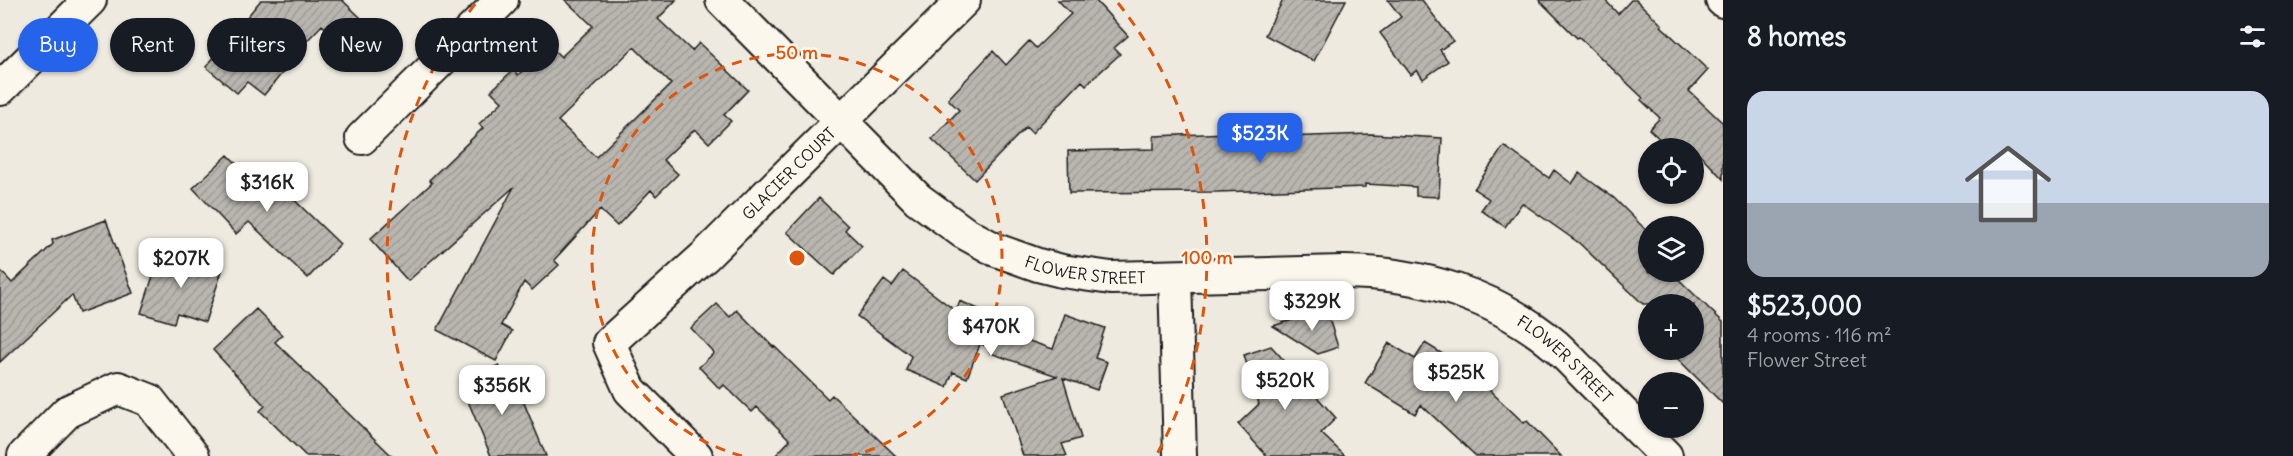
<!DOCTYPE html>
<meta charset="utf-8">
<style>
:root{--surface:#171b24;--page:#242831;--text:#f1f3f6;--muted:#9ea1a6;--accent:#2563eb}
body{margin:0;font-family:Delius,sans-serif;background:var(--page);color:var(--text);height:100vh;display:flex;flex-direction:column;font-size:22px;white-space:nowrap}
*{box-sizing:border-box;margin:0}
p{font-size:20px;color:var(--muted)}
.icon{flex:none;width:33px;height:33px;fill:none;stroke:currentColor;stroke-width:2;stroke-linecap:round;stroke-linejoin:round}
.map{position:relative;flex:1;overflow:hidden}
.drawer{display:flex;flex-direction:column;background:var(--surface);width:570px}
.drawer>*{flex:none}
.banner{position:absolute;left:18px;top:18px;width:570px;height:54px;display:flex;gap:12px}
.buttons{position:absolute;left:1638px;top:138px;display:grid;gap:12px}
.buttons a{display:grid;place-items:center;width:66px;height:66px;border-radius:50%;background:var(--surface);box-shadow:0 2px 4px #0004;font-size:30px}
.price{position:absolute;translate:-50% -51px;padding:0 14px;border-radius:12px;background:#fff;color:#222;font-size:20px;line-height:39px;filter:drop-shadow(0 2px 3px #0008)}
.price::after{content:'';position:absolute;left:50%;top:36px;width:18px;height:14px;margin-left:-9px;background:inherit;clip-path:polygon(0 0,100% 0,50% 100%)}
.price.selected{background:var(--accent);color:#fff}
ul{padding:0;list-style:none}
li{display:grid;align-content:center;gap:12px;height:318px;padding:0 24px}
li span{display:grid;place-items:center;height:186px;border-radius:18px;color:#555}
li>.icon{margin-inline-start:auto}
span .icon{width:108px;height:108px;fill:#fffc;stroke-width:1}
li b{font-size:26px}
h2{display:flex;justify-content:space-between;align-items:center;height:72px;padding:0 24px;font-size:26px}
.tag{padding:0 21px;border-radius:27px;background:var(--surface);box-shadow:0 2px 4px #0004;font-size:21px;line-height:54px}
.tag.selected{background:var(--accent);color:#fff}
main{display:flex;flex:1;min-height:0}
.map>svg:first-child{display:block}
.building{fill:url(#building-hatch);stroke:#1c1c1c;stroke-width:1.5;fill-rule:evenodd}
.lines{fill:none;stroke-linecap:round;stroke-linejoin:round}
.minor-casing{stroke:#1c1c1c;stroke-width:36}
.minor{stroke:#fbf7ec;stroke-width:32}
.ring{fill:none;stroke:#de560d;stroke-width:3;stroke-dasharray:10 8}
.labels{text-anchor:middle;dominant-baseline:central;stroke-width:5;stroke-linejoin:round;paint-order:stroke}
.street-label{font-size:16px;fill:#1c1c1c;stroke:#fbf7ec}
.centre{fill:#de560d;stroke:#fbf7ec;stroke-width:3}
.ring-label{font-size:18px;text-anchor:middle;font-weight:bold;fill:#de560d;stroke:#fbf7ec;stroke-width:5;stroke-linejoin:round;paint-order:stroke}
</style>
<main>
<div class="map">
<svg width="1723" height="456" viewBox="0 0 1723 456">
<defs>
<pattern id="building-hatch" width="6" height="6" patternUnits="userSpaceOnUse" patternTransform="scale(1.5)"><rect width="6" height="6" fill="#b9b6af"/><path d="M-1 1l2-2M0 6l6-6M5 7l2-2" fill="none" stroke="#9e9c96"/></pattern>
</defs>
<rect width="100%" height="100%" fill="#eeeadf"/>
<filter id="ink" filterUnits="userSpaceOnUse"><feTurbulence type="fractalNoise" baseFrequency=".0167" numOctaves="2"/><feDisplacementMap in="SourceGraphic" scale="12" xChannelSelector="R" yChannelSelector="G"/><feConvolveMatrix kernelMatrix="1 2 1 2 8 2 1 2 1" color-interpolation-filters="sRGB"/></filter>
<g filter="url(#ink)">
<!-- building -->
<path class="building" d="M 261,0 L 342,0 L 360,17 L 338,40 L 322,25 L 280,69 L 283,72 L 264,95 L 247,82 L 237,93 L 206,67 Z
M 565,0 L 676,0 L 658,19 L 692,51 L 699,43 L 748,90 L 724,115 L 731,121 L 709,143 L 695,129 L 663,160 L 678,174 L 656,196 L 651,190 L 617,226 L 600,210 L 554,260 L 559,265 L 532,290 L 524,282 L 501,325 L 512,331 L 496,361 L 437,330 L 514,187 L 408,281 L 370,239 L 432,183 L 429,180 L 483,128 L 479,124 L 502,102 L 491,91 L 513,70 L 518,75 L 549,45 L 561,57 L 593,26 ZM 634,47 L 671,84 L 596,157 L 558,121 Z
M 1058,0 L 1095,0 L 1128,36 L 1114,48 L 1120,54 L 1086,85 L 1082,81 L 1032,133 L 1026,127 L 975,180 L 932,139 L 959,110 L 948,99 L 993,51 L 1006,65 L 1029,41 L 1036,48 L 1071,14 Z
M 1283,0 L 1346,0 L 1314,61 L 1265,35 Z
M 1388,0 L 1422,0 L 1453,41 L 1440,50 L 1448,61 L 1423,79 L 1417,70 L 1411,75 L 1380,33 L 1401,17 Z
M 1539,0 L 1605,0 L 1618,14 L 1631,0 L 1636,0 L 1662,25 L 1661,26 L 1708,70 L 1689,91 L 1723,123 L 1723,179 L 1694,148 L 1669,148 L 1649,129 L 1660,118 L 1641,100 L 1643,98 L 1579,37 L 1577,38 Z
M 1282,131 L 1282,137 L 1371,134 L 1442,138 L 1439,197 L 1416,196 L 1416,187 L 1365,184 L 1365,187 L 1217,192 L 1069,193 L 1068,151 L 1154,149 L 1154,136 Z
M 1504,146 L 1549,178 L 1554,170 L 1572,184 L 1579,173 L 1614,198 L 1648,232 L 1648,272 L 1671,272 L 1723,322 L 1723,404 L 1669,350 L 1694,350 L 1694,304 L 1643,304 L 1579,243 L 1522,203 L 1505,227 L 1481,210 L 1489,199 L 1474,189 Z
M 228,155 L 251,178 L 265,165 L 286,186 L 283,189 L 340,244 L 308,278 L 249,222 L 236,234 L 193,188 Z
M 819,198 L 848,226 L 845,230 L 862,246 L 834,275 L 787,232 Z
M 106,220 L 133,293 L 79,313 L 72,295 L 0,362 L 0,270 L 12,283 L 53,244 L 52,240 Z
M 161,251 L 222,271 L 205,322 L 177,313 L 174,323 L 141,313 Z
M 903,271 L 956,311 L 960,301 L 992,315 L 987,327 L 1053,349 L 1065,314 L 1105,328 L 1095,358 L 1107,362 L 1097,390 L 1063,378 L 1081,438 L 1062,444 L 1067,456 L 1023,456 L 1003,394 L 1057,376 L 990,353 L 984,334 L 967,378 L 953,372 L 947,387 L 906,370 L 911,356 L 857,316 L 884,280 L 892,286 Z
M 717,304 L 730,317 L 737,310 L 773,347 L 774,346 L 828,399 L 832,395 L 896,456 L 775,456 L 790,440 L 757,407 L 752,412 L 724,385 L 720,389 L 699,367 L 714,353 L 691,328 Z
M 256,309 L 282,335 L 275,342 L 392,456 L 306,456 L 260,411 L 265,406 L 213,350 Z
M 1326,309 L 1338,347 L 1318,354 L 1273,326 Z
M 1389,343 L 1415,359 L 1425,343 L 1467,369 L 1524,423 L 1527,421 L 1561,456 L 1476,456 L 1421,405 L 1415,414 L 1365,383 Z
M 1271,346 L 1336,418 L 1321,433 L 1345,456 L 1267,456 L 1238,424 L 1259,404 L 1244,355 Z
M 499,365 L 508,389 L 517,386 L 546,456 L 491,456 L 460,382 Z"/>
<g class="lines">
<defs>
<g id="minor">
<path id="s1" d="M 722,0 L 918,199 L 963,232 L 996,250 L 1038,265 L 1062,271 L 1111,278 L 1344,272 C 1421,273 1496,295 1556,346 C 1568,357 1580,370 1591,381 C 1616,406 1641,431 1666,456"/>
<path d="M 1722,0 L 1723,1"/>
<path d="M 0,89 L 90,0"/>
<path d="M 362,138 L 502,0"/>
<path d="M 1175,277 L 1180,456"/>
<path d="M 24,456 L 67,412 L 118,388 L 149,400 L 193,456"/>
<path id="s2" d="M 696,456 L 630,390 L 609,343 L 704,257 L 964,0"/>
</g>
</defs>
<!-- minor casing -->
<use href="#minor" class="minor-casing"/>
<!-- minor -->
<use href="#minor" class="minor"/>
</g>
</g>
<!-- distance rings -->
<g class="ring">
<path d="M742 456A205 205 0 1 1 852 456"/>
<path d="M437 454A410 410 0 0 1 476 3M1118 3A410 410 0 0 1 1157 454"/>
</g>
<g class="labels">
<!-- street labels -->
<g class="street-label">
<text stroke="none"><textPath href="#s2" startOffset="392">GLACIER COURT</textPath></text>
<text stroke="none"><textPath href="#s1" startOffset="465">FLOWER STREET</textPath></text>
<text stroke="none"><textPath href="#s1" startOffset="969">FLOWER STREET</textPath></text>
</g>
</g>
<circle cx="797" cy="258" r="9" class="centre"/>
<g class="ring-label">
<text x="797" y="59">50 m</text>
<text x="1207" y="264">100 m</text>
</g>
</svg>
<div class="buttons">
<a><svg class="icon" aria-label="locate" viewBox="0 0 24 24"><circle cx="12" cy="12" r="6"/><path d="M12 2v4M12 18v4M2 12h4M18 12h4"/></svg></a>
<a><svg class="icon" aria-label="layers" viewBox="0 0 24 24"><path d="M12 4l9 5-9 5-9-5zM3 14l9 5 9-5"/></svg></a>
<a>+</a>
<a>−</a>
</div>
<b class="price selected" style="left:1260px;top:164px">$523K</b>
<b class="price" style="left:267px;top:213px">$316K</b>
<b class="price" style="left:181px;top:289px">$207K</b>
<b class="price" style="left:1312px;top:332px">$329K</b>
<b class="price" style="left:991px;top:357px">$470K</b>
<b class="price" style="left:1456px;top:403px">$525K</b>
<b class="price" style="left:1285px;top:411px">$520K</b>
<b class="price" style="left:502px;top:416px">$356K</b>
<div class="banner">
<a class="tag selected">Buy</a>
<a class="tag">Rent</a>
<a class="tag">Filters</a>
<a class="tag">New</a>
<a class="tag">Apartment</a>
</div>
</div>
<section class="drawer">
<h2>8 homes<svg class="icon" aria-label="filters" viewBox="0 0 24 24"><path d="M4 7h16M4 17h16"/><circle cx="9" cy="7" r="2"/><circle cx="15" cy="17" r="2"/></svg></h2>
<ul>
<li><span style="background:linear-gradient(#c9d6e8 60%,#9aa5b1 0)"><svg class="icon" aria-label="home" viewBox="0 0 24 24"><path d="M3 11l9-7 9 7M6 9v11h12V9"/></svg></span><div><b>$523,000</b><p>4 rooms · 116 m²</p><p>Flower Street</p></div></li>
</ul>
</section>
</main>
